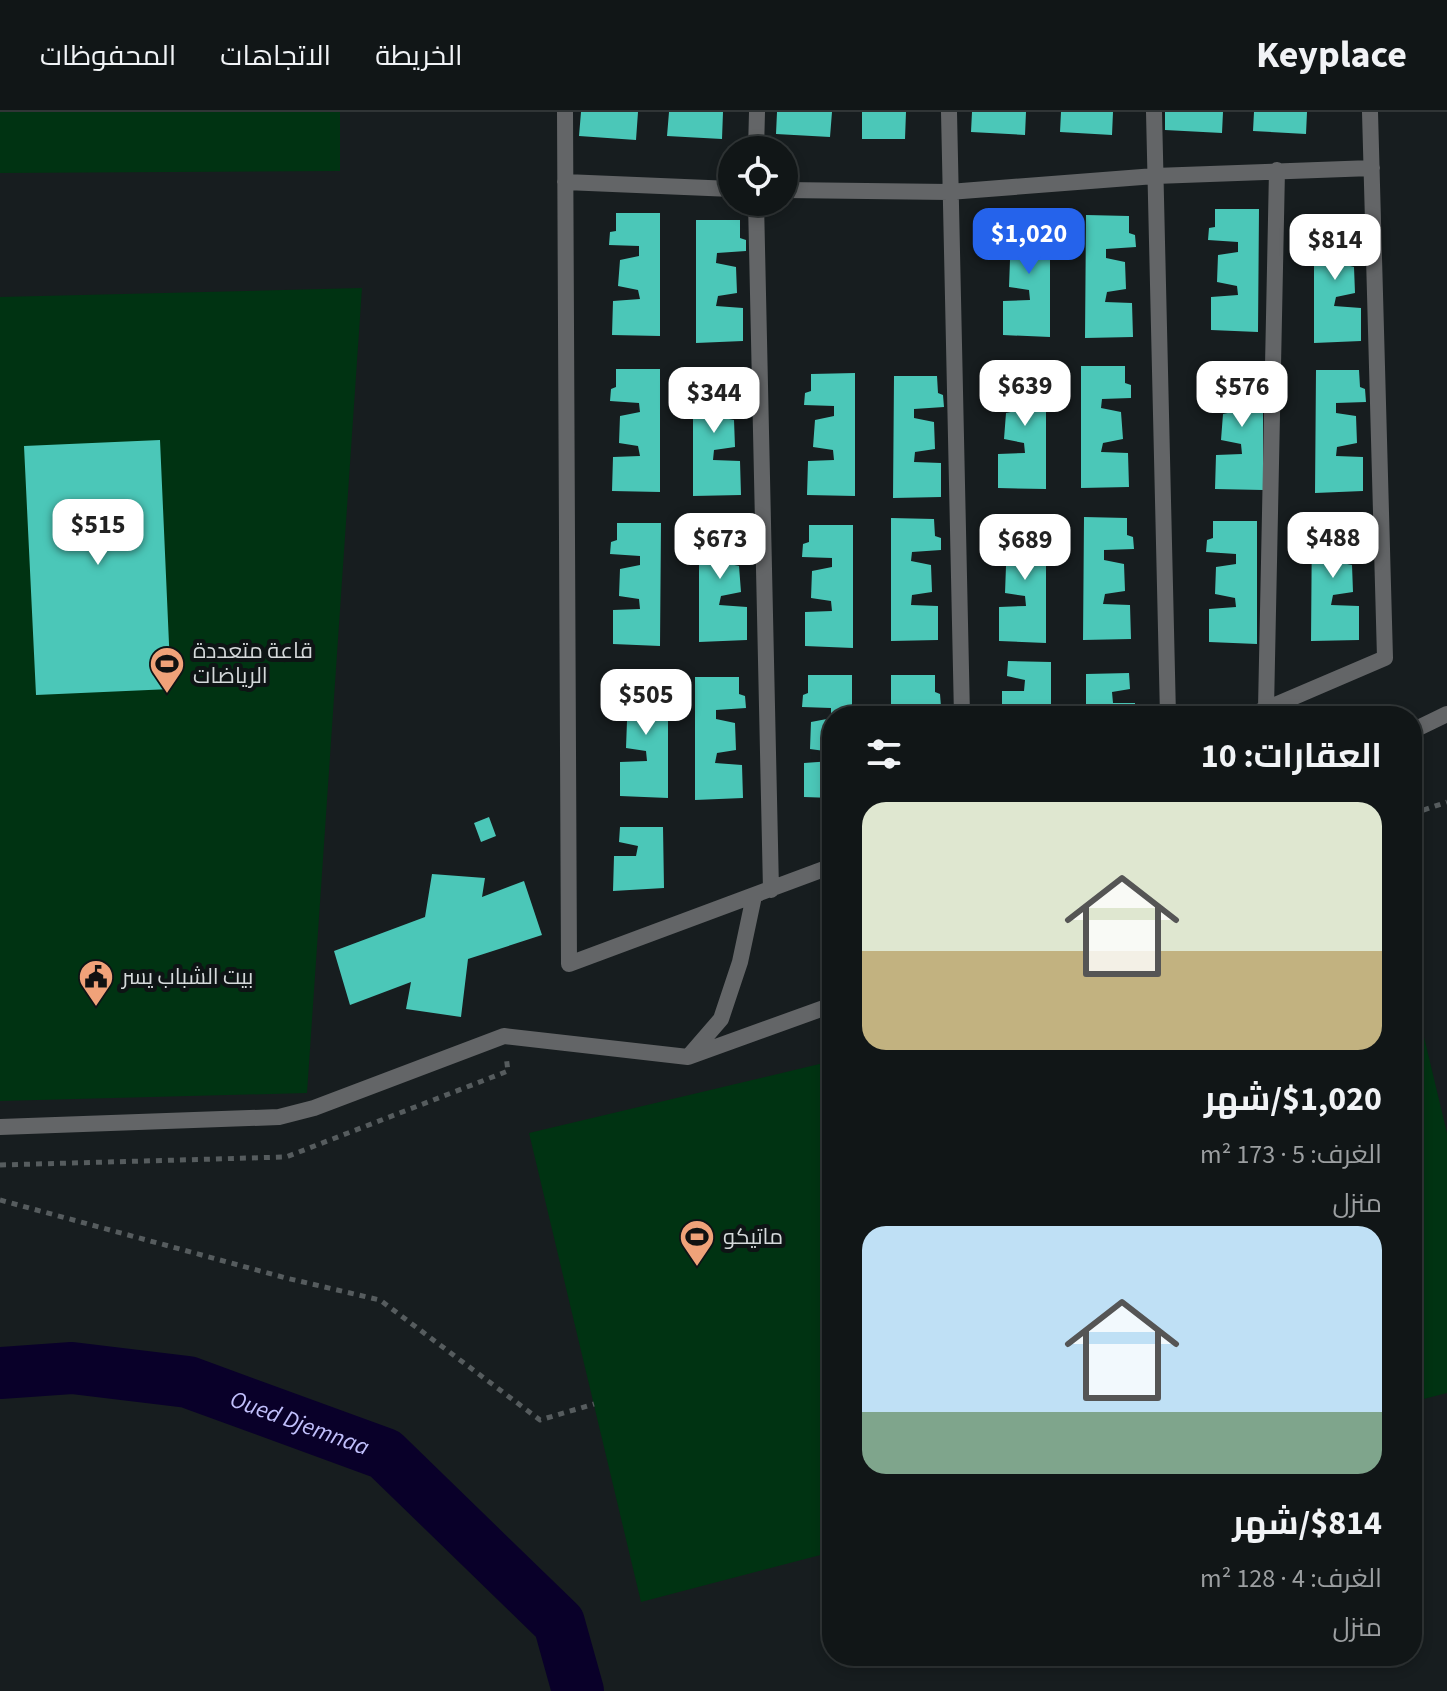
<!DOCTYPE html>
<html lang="ar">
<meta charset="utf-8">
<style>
:root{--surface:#111617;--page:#1a1f20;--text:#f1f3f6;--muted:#9c9fa1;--line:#303536;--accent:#2563eb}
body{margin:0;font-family:"Source Sans 3",Cairo,sans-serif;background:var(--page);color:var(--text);direction:rtl;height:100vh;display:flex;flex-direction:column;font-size:30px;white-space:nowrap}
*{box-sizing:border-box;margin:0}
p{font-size:26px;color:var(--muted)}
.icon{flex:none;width:44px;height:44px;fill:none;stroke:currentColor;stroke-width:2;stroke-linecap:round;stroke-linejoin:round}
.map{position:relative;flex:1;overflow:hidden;direction:ltr}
.sheet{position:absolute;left:822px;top:594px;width:600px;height:960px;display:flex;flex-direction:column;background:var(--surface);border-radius:32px;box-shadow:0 4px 12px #0003,0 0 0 2px var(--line);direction:rtl}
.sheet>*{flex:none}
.tools{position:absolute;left:718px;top:24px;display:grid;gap:16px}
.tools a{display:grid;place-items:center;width:80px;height:80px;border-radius:50%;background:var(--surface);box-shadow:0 4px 12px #0003,0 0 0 2px var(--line);font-size:40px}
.price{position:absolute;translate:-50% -68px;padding:0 18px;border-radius:16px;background:#fff;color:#222;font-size:26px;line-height:52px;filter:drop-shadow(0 2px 4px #0008)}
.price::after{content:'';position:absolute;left:50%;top:48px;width:24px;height:18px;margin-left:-12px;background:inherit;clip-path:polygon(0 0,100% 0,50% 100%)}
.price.on{background:var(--accent);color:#fff}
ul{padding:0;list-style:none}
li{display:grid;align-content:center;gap:16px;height:424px;padding:0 40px}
li span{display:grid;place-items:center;height:248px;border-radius:24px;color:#555}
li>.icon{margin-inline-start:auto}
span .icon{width:144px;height:144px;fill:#fffc;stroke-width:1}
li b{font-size:34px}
h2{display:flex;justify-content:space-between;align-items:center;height:96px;padding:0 40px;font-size:34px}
header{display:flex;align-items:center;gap:48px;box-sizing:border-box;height:112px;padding:0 40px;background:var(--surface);border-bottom:2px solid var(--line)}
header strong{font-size:38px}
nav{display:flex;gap:44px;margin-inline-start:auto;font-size:28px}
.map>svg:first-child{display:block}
.grass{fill:#003312}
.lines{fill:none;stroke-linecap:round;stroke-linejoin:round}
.river{stroke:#090029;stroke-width:52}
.building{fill:#4bc7b8}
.path{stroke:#565c5e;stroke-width:5;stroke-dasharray:6 6;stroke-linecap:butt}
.street{stroke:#636567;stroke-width:16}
.labels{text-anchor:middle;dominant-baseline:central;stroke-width:8;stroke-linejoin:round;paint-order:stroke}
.poi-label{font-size:22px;fill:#d5d9db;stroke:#0e1415;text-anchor:start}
.water-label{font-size:24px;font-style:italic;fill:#c1bffc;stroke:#0e1415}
</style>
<header>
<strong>Keyplace</strong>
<nav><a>الخريطة</a><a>الاتجاهات</a><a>المحفوظات</a></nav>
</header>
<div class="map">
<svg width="1447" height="1579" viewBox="0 0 1447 1579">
<rect width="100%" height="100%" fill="#171d1f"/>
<!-- grass -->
<path class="grass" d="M 0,0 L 340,0 L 340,59 L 0,61 Z
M 362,176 L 307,981 L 0,989 L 0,185 Z
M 1412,875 L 1447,1021 L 1447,1281 L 1412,1290 Z
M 832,949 L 832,1440 L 641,1490 L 529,1021 Z"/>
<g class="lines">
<!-- river -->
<path class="river" id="s1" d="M 0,1261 L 72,1256 L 188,1270 L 385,1342 L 559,1511 L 578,1579"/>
</g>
<!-- building -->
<path class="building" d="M 581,0 L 638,0 L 636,28 L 579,24 Z
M 669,0 L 723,0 L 722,27 L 667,24 Z
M 777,0 L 832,0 L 830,25 L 776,22 Z
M 862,0 L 906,0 L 905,27 L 862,27 Z
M 972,0 L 1026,0 L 1025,23 L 971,20 Z
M 1061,0 L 1113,0 L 1112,23 L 1060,20 Z
M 1165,0 L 1223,0 L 1222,21 L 1165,18 Z
M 1254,0 L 1307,0 L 1306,22 L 1253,19 Z
M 1215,97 L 1259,97 L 1258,220 L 1211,218 L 1211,185 L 1238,183 L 1237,174 L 1217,170 L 1218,143 L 1238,140 L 1238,130 L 1208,128 L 1209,116 L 1215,115 Z
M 616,101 L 660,101 L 660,224 L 612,223 L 613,189 L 640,187 L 638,178 L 618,174 L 620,148 L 639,144 L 639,134 L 609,133 L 610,120 L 616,119 Z
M 1007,102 L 1050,102 L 1050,225 L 1003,223 L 1003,189 L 1030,188 L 1029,178 L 1009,175 L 1010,148 L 1030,144 L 1030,135 L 1000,133 L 1001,121 L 1006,119 Z
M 1086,103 L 1129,104 L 1129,121 L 1135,123 L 1136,135 L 1106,137 L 1106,146 L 1125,150 L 1126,177 L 1107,180 L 1105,190 L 1132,191 L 1133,225 L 1085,226 Z
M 696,108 L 740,108 L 740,126 L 746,128 L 746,139 L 717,141 L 716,151 L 736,155 L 737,181 L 718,184 L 716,194 L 743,196 L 743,229 L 696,231 Z
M 1314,108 L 1358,108 L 1358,126 L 1363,128 L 1364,140 L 1335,141 L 1334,150 L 1354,155 L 1355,181 L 1336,185 L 1334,194 L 1361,196 L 1361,229 L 1314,231 Z
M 1002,254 L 1046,254 L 1046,377 L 998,376 L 998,342 L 1025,341 L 1024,331 L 1004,327 L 1006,301 L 1025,297 L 1025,288 L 996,286 L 997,274 L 1002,272 Z
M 1081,254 L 1125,254 L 1125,271 L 1131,273 L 1131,286 L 1102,287 L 1101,296 L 1121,300 L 1123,327 L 1103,331 L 1101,340 L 1128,341 L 1129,375 L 1081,376 Z
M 1219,255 L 1263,255 L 1263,378 L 1215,377 L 1216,343 L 1242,342 L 1241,332 L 1221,328 L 1223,302 L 1242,298 L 1242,289 L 1212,287 L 1213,275 L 1219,273 Z
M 616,257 L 660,257 L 660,380 L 612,379 L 613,345 L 640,344 L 638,334 L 619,331 L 620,304 L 640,300 L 639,291 L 610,289 L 611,277 L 616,275 Z
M 1316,258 L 1359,258 L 1360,275 L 1365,277 L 1366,290 L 1336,291 L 1336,301 L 1356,304 L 1357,331 L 1337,335 L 1336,344 L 1363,345 L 1363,379 L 1315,381 Z
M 693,261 L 737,262 L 737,279 L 743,281 L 744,293 L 714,295 L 714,304 L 734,308 L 735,335 L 714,338 L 713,348 L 740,349 L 741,383 L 693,384 Z
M 855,261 L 855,384 L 807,383 L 808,349 L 834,348 L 833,338 L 813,335 L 815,308 L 834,304 L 834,294 L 804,293 L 805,281 L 811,279 L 811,262 Z
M 894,264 L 937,264 L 938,281 L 943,283 L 944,295 L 914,297 L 914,306 L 934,310 L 935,337 L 915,340 L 914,350 L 941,351 L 941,385 L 893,386 Z
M 160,328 L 171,577 L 36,583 L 24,334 Z
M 1084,405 L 1127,406 L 1127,423 L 1133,425 L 1134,437 L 1104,438 L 1104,448 L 1124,452 L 1125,479 L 1105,482 L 1103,492 L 1130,493 L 1131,527 L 1083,528 Z
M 891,406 L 934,407 L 935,424 L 941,426 L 941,438 L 912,440 L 911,449 L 931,453 L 932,480 L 912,483 L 911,493 L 938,494 L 938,528 L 891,529 Z
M 1312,406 L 1355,407 L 1356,424 L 1361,426 L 1362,438 L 1332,440 L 1332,449 L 1352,453 L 1353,480 L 1333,483 L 1331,493 L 1359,494 L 1359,528 L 1311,529 Z
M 699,407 L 743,407 L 743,425 L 749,427 L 750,439 L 720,440 L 720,450 L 739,454 L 741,480 L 721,484 L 719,493 L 747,495 L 747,528 L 699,530 Z
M 1003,408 L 1046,408 L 1046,531 L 999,529 L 999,495 L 1026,494 L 1025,484 L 1005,481 L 1006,454 L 1026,450 L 1026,441 L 996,439 L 997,427 L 1002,425 Z
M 1213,409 L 1257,409 L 1257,532 L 1209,530 L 1209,497 L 1236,495 L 1235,486 L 1215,482 L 1216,455 L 1236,452 L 1236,442 L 1206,440 L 1207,428 L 1213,426 Z
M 617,411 L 661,411 L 660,534 L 613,532 L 613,498 L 640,497 L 639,487 L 619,484 L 620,457 L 640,453 L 640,444 L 610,442 L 611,430 L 617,428 Z
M 809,413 L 853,413 L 853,536 L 805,534 L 805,500 L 832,499 L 831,489 L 811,486 L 812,459 L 832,455 L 832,446 L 802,445 L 803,432 L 809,430 Z
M 1008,549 L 1051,550 L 1051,604 L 1002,604 L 1002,579 L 1024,579 L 1025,568 L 1007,564 Z
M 1129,561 L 1130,577 L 1112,580 L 1113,591 L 1135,591 L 1135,604 L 1086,604 L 1086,562 Z
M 624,563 L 668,563 L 668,686 L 620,684 L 620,650 L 647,649 L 646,639 L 626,636 L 627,609 L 647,605 L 647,596 L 617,595 L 618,582 L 624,580 Z
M 808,563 L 852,563 L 852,604 L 831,604 L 831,596 L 802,595 L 803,583 L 808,581 Z
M 891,563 L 935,563 L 935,580 L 940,582 L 941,595 L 912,596 L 912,604 L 891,604 Z
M 695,565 L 739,565 L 739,582 L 745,584 L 746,596 L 716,598 L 716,607 L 735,611 L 736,638 L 717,641 L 715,651 L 742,653 L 743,686 L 695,688 Z
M 832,606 L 832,640 L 810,637 L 811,610 Z
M 832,649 L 832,686 L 804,685 L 804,651 Z
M 489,705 L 496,724 L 481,730 L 474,711 Z
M 620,715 L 663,715 L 664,776 L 613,779 L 614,744 L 636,744 L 638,734 L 619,730 Z
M 432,762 L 485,766 L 482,785 L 524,769 L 542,823 L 468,847 L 461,905 L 406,897 L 411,870 L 350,893 L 334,839 L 425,805 Z"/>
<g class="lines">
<!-- path -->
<path class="path" d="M 1412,702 L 1447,690
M 0,1053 L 286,1045 L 508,959 L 506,944
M 0,1088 L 286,1166 L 380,1188 L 540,1308 L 594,1292"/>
<!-- street -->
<path class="street" d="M 565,0 L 569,852 L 832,754
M 949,0 L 962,604
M 1154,0 L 1168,604
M 756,38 L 757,0
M 565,70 L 732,77
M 784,78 L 949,80 L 1155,64 L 1372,56
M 756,90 L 771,778
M 1266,597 L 1385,546 L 1370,0
M 1247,604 L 1266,597 L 1277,58
M 1412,619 L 1447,602
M 689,944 L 721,907 L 740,850 L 754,784
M 0,1015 L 279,1005 L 314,996 L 504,924 L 688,945 L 832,893"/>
</g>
<!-- icons -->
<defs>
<symbol id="stadium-pin" viewBox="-11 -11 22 30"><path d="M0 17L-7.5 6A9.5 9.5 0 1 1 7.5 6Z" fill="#f0a279" stroke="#0e1415"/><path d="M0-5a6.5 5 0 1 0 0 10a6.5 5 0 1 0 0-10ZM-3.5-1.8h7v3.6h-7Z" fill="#111"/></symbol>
<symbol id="civic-pin" viewBox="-11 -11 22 30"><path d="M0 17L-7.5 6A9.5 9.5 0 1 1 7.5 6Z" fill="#f0a279" stroke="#0e1415"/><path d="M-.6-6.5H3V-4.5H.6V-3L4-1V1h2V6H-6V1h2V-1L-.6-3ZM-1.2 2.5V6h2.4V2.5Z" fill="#111"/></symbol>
</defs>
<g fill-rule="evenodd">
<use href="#stadium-pin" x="147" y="532" width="40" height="54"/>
<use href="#civic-pin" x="76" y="845" width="40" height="54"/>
<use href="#stadium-pin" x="677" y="1105" width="40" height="54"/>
</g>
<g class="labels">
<!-- poi labels -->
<g class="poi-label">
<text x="193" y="539">قاعة متعددة<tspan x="193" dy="25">الرياضات</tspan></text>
<text x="122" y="865">بيت الشباب يسر</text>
<text x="723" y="1125">ماتيكو</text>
</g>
<!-- water labels -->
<g class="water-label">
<text stroke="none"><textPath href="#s1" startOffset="308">Oued Djemnaa</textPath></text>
</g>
</g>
</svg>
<div class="tools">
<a><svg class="icon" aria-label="locate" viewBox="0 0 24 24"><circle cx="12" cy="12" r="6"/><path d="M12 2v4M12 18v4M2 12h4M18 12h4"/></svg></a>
</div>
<b class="price on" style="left:1029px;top:164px">$1,020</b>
<b class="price" style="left:1335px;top:170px">$814</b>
<b class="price" style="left:1025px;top:316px">$639</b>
<b class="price" style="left:1242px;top:317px">$576</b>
<b class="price" style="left:714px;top:323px">$344</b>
<b class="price" style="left:98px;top:455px">$515</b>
<b class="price" style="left:1333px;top:468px">$488</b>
<b class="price" style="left:720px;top:469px">$673</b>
<b class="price" style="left:1025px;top:470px">$689</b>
<b class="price" style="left:646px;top:625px">$505</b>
<section class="sheet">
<h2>العقارات: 10<svg class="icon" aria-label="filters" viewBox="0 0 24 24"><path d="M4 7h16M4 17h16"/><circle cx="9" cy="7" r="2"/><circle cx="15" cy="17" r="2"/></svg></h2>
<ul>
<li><span style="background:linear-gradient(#dfe7d0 60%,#c2b280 0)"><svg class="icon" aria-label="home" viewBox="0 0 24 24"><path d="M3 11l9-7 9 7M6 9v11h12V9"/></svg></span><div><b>$1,020/شهر</b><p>الغرف: 5 · 173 m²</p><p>منزل</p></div></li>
<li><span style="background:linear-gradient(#bfe0f5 75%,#7fa58c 0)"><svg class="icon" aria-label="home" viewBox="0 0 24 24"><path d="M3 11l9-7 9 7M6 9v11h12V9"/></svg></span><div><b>$814/شهر</b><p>الغرف: 4 · 128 m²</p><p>منزل</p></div></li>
</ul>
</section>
</div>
